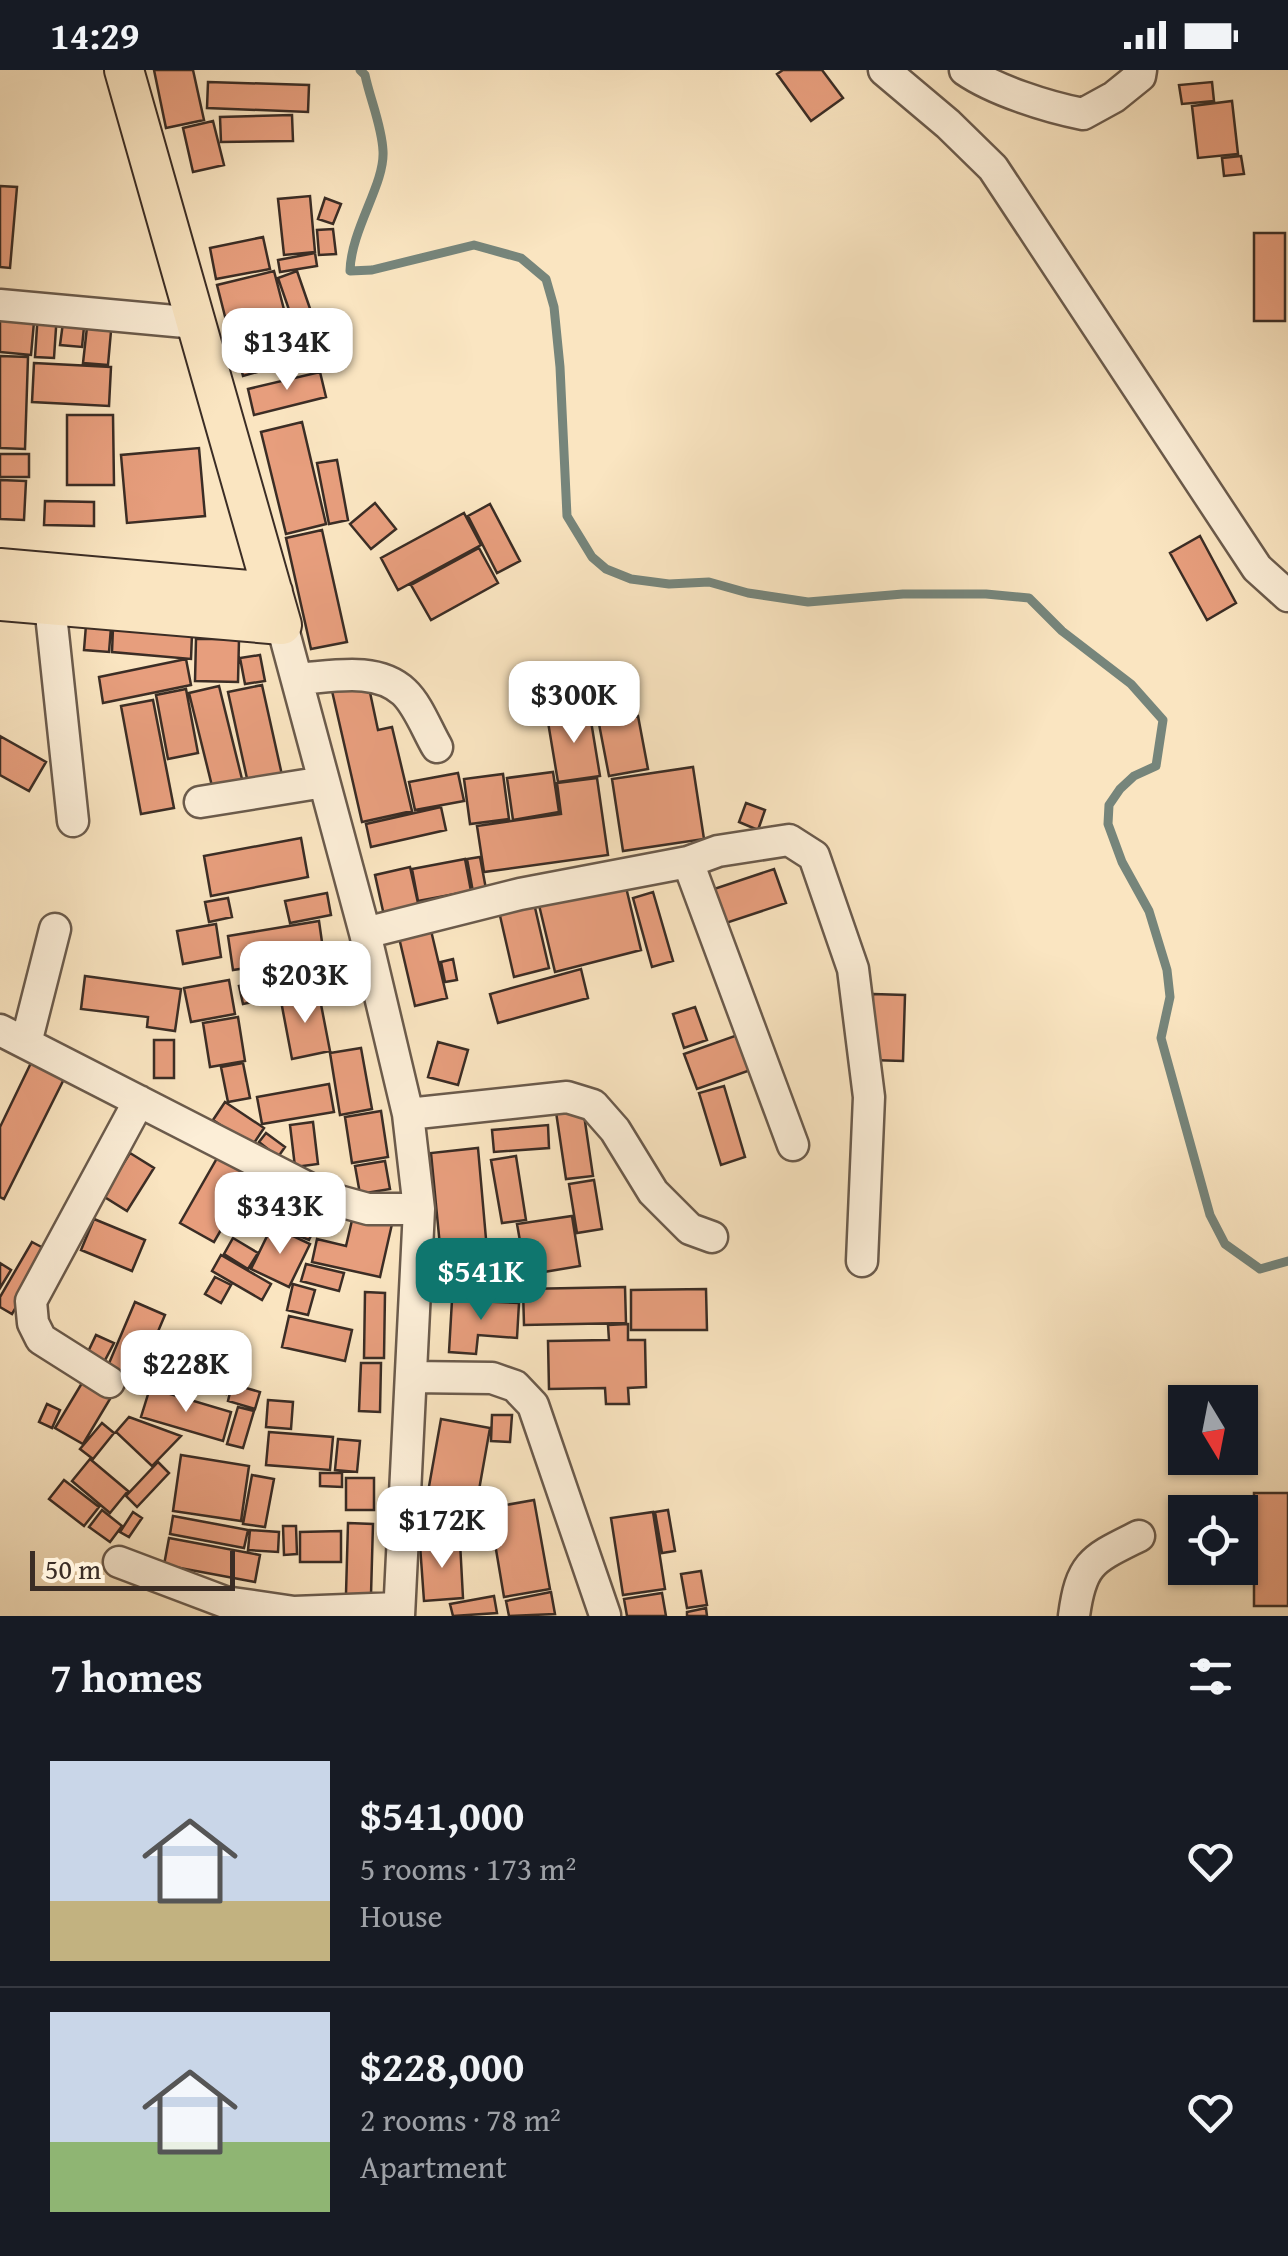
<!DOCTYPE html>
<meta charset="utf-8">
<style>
:root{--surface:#171b24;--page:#20242c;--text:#f1f3f6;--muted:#9ea1a6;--line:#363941;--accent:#0f766e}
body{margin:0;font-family:"Gentium Book Plus",serif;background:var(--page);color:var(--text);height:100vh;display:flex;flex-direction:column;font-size:38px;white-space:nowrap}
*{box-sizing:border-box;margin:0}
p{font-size:32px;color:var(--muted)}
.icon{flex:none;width:55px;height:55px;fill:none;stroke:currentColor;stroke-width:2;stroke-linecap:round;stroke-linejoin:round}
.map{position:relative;height:1546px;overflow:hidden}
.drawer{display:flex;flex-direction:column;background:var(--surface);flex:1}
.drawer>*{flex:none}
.needle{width:65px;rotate:170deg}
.fabs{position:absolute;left:1168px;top:1315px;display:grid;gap:20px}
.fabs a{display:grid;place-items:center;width:90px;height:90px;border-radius:0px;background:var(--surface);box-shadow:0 2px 8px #0004;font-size:50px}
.scale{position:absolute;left:30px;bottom:25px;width:205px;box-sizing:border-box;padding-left:10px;border:5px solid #3b2d25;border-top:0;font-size:28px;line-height:35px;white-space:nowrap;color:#3b2d25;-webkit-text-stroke:8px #fceed7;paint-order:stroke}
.price{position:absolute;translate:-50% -85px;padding:0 22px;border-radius:20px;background:#fff;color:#222;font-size:32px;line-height:65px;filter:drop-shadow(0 2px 5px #0008)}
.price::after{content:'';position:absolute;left:50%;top:60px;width:30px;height:22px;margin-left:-15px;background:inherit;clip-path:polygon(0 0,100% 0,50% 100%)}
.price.active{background:var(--accent);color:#fff}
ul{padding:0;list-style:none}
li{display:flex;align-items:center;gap:30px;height:250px;padding:0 50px}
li+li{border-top:2px solid var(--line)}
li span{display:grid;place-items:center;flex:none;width:280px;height:200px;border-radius:0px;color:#555}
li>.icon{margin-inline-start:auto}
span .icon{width:120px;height:120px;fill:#fffc;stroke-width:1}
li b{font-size:42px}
h2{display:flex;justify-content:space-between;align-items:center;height:120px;padding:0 50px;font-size:42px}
.status{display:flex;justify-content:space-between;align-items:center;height:70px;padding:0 50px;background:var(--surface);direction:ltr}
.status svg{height:28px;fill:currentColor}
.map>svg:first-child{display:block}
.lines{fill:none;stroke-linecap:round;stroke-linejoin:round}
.stream{stroke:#76857b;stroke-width:9}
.building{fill:#e79e7d;stroke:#3b2d25;stroke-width:2.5}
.minor-casing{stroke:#6b5b4c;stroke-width:35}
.major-casing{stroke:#3b2d25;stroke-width:42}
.minor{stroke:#fceed7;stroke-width:30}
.major{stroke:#fae5c1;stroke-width:38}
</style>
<div class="status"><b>14:29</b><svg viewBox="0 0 49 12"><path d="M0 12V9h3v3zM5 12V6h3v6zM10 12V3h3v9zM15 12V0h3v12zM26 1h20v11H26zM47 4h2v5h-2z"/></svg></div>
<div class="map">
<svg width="1288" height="1546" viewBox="0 0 1288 1546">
<rect width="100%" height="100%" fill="#fae5c1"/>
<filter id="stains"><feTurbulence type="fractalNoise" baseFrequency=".002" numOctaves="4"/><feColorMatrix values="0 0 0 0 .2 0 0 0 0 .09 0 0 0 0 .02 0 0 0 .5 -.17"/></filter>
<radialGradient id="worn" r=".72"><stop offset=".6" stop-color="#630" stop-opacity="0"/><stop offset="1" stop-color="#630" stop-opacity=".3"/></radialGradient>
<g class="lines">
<!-- stream -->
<path class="stream" d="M 360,0 L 365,5 C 370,29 382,56 383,81 C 385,114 351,159 350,201 L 372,200 L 474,175 L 521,188 L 546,209 L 554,237 L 560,297 L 567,446 L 592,487 L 606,499 L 631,509 L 669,514 L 709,512 L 748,523 L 808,532 L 903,524 L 986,524 L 1029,528 L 1062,561 L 1131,614 L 1163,650 L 1156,696 L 1134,706 L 1120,719 L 1109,735 L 1108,754 L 1122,792 L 1149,841 L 1167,900 L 1170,927 L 1161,968 L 1210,1145 L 1225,1174 L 1260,1199 L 1288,1191"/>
</g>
<!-- building -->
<path class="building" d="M 154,0 L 193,0 L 204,50 L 166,58 Z
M 783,0 L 822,0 L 843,28 L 811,51 L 777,4 Z
M 208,12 L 309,15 L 308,42 L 207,38 Z
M 1212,12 L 1214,31 L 1182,34 L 1179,15 Z
M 1232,31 L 1238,84 L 1198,88 L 1192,36 Z
M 292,45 L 293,71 L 221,72 L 220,47 Z
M 213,51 L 224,95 L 193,102 L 183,58 Z
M 1241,86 L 1244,104 L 1224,106 L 1222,88 Z
M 0,116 L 17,117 L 10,198 L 0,197 Z
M 310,126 L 315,182 L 284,185 L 278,129 Z
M 325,128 L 341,134 L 333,154 L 318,149 Z
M 333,159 L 336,184 L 319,185 L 317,160 Z
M 1254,163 L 1285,163 L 1285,251 L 1254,251 Z
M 263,167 L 270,199 L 216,209 L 210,178 Z
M 315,183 L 317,196 L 280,202 L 278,190 Z
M 274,201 L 288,255 L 231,270 L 217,215 Z
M 297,201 L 315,253 L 296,260 L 278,208 Z
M 0,238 L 35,241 L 31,285 L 0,282 Z
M 38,242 L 57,243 L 54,288 L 35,287 Z
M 64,245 L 85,247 L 82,277 L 60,275 Z
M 88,248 L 112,250 L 108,295 L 83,293 Z
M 324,251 L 335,276 L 307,289 L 296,264 Z
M 290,257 L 299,290 L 243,306 L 234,272 Z
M 0,286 L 28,287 L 25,379 L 0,378 Z
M 34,293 L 111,297 L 109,336 L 32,332 Z
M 320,302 L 326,327 L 254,345 L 248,319 Z
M 67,345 L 113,345 L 114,415 L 67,415 Z
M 302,352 L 326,454 L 286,464 L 261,362 Z
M 199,378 L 205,446 L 127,453 L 121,385 Z
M 0,384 L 29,384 L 29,407 L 0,407 Z
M 337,390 L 348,450 L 329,454 L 317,393 Z
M 0,410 L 26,411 L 24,450 L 0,449 Z
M 45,431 L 94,432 L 94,456 L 44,455 Z
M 375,433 L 396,459 L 371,479 L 350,454 Z
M 490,434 L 520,491 L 497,503 L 468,446 Z
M 464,443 L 481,475 L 398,520 L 381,488 Z
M 322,460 L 347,572 L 311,579 L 286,468 Z
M 1200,466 L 1236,533 L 1207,550 L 1170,483 Z
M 479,478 L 498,513 L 431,550 L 411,515 Z
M 86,555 L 111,557 L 109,582 L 84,580 Z
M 113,558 L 192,564 L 191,589 L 112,582 Z
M 196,569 L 239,569 L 238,612 L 195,611 Z
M 260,585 L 265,611 L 245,614 L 240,588 Z
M 186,589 L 191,615 L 103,633 L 99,607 Z
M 368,613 L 378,660 L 392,657 L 412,741 L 362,752 L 332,621 Z
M 262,615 L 282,705 L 248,713 L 228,622 Z
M 219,616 L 242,709 L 212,716 L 189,623 Z
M 186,619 L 198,683 L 168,689 L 156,625 Z
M 153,630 L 174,738 L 141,744 L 121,636 Z
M 589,639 L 600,706 L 558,712 L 547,646 Z
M 638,646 L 648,699 L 609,706 L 599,654 Z
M 0,666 L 46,692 L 29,721 L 0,705 Z
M 693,697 L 704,769 L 623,781 L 612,709 Z
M 553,702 L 559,742 L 513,750 L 507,708 Z
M 458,703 L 464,731 L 415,740 L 409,712 Z
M 503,704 L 509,749 L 470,754 L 464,709 Z
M 597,708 L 608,785 L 484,802 L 477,756 L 561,744 L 557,713 Z
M 746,733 L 765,740 L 758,760 L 739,752 Z
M 441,737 L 446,760 L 371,777 L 366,754 Z
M 301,768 L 308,807 L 211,826 L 204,786 Z
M 480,787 L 486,819 L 473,822 L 467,789 Z
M 465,789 L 471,821 L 418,831 L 412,799 Z
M 410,797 L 420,842 L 385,850 L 375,805 Z
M 774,799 L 786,833 L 726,853 L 714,819 Z
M 625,813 L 641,880 L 555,902 L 539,835 Z
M 653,822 L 673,891 L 652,897 L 633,828 Z
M 327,823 L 331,845 L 290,853 L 285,831 Z
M 228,828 L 232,847 L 209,852 L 205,832 Z
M 533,829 L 549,898 L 514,907 L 498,837 Z
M 319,851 L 324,886 L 233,900 L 228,866 Z
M 429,852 L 447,928 L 415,936 L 397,859 Z
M 216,854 L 221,887 L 183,894 L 177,861 Z
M 453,889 L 457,910 L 445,912 L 441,892 Z
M 287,896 L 292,924 L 243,934 L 239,916 L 268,910 L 266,900 Z
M 581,899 L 588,928 L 498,953 L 490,924 Z
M 85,906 L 181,919 L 175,961 L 147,957 L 148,947 L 81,939 Z
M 229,910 L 235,944 L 191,952 L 184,918 Z
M 319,924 L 330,981 L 292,989 L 281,931 Z
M 873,924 L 905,925 L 903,991 L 871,990 Z
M 695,937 L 707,970 L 684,978 L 673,944 Z
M 238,947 L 245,991 L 210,997 L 203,953 Z
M 746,962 L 759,997 L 697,1019 L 684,984 Z
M 154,970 L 174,970 L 174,1008 L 154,1008 Z
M 438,972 L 468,980 L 458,1015 L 428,1007 Z
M 361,978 L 372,1039 L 340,1045 L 330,983 Z
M 31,993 L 64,1009 L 4,1129 L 0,1127 L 0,1057 Z
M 243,993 L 250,1028 L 228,1032 L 221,997 Z
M 329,1014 L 334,1042 L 262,1054 L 257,1027 Z
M 724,1016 L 745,1087 L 721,1095 L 699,1023 Z
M 225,1032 L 264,1058 L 252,1076 L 213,1050 Z
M 583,1038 L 593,1106 L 566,1109 L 556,1042 Z
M 381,1041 L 388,1087 L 352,1093 L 345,1047 Z
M 313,1052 L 318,1094 L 295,1097 L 290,1055 Z
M 548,1055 L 549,1078 L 494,1082 L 492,1060 Z
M 266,1063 L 285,1077 L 278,1087 L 259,1072 Z
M 478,1078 L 489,1203 L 443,1207 L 431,1083 Z
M 130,1083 L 154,1098 L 127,1141 L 103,1126 Z
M 220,1083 L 254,1103 L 214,1172 L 180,1153 Z
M 516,1086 L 526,1150 L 502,1153 L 491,1090 Z
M 385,1091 L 390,1119 L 360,1124 L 355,1096 Z
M 594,1110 L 602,1159 L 577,1163 L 569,1114 Z
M 284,1132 L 303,1141 L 293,1162 L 274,1152 Z
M 307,1136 L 322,1142 L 309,1170 L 294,1164 Z
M 353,1146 L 392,1154 L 380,1207 L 312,1192 L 317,1169 L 346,1176 Z
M 572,1146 L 580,1196 L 526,1205 L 517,1154 Z
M 94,1149 L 145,1170 L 132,1201 L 81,1180 Z
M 272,1156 L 310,1174 L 289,1217 L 251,1199 Z
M 233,1168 L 258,1183 L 248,1199 L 224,1184 Z
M 32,1172 L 49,1181 L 12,1244 L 0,1237 L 0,1227 Z
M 221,1185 L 271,1214 L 262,1230 L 212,1201 Z
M 0,1193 L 11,1200 L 0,1218 Z
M 306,1194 L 344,1203 L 339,1221 L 301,1211 Z
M 215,1207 L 231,1215 L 221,1233 L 205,1224 Z
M 293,1214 L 315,1220 L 308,1245 L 287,1240 Z
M 625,1217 L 626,1253 L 524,1255 L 523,1219 Z
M 706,1219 L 707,1260 L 631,1260 L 631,1220 Z
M 365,1222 L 385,1223 L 384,1288 L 364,1288 Z
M 452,1230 L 519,1233 L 517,1268 L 478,1265 L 476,1284 L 449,1282 Z
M 135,1232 L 165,1245 L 137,1311 L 107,1298 Z
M 289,1246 L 352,1260 L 345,1291 L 282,1277 Z
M 628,1254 L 628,1270 L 645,1270 L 646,1317 L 628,1318 L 629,1334 L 606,1334 L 605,1318 L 549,1319 L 548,1271 L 609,1270 L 608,1255 Z
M 96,1265 L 114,1273 L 104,1292 L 87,1284 Z
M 361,1293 L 381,1293 L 380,1342 L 359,1341 Z
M 225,1297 L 235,1302 L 226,1324 L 215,1320 Z
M 82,1313 L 110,1329 L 83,1374 L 55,1358 Z
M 232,1314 L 260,1322 L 255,1339 L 228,1331 Z
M 150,1318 L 231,1342 L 223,1371 L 141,1347 Z
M 268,1330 L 293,1332 L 291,1359 L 266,1357 Z
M 47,1334 L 60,1340 L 52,1358 L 39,1352 Z
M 238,1337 L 254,1341 L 243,1378 L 227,1374 Z
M 492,1345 L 512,1345 L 510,1372 L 491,1371 Z
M 129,1347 L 181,1366 L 152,1396 L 116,1362 Z
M 441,1349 L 490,1358 L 479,1420 L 467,1418 L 465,1429 L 428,1422 Z
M 102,1353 L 114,1363 L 93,1389 L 80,1379 Z
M 269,1362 L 333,1367 L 330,1400 L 266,1395 Z
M 338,1369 L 360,1371 L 357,1402 L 335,1400 Z
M 181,1385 L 249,1396 L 241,1451 L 173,1441 Z
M 90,1389 L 128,1421 L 110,1443 L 72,1411 Z
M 158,1392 L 169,1403 L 137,1437 L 126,1426 Z
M 320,1403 L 342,1403 L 342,1417 L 320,1416 Z
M 252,1405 L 274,1409 L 265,1457 L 243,1454 Z
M 346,1408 L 374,1408 L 374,1440 L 346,1440 Z
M 64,1410 L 99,1437 L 84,1456 L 49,1429 Z
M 1254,1423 L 1288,1423 L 1288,1536 L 1254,1536 Z
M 428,1424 L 444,1427 L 440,1448 L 425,1445 Z
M 534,1430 L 550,1519 L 504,1527 L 489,1438 Z
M 102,1440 L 122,1456 L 110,1472 L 89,1457 Z
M 668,1440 L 675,1481 L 662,1483 L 655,1442 Z
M 133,1442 L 142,1448 L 129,1467 L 120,1462 Z
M 653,1442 L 665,1519 L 623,1525 L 611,1448 Z
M 173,1446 L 248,1460 L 244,1478 L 170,1464 Z
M 348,1453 L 373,1454 L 371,1525 L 346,1524 Z
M 283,1456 L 296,1456 L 297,1484 L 284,1485 Z
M 250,1460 L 279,1462 L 278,1482 L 248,1480 Z
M 341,1461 L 341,1492 L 300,1492 L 300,1462 Z
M 169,1468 L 260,1485 L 255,1512 L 164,1495 Z
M 460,1472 L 463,1528 L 424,1531 L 420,1475 Z
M 701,1501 L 707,1535 L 687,1538 L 681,1504 Z
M 551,1522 L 555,1544 L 509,1546 L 506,1531 Z
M 662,1523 L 666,1546 L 627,1546 L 624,1529 Z
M 494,1526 L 497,1543 L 453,1546 L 450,1534 Z
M 706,1538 L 707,1546 L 687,1546 L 687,1542 Z"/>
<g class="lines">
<defs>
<path id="minor" d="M 884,0 L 948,54 L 993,98 L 1257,498 L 1288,526
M 965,0 C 994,20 1047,37 1083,44 L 1114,27 L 1140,6 L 1141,0
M 0,235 L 196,253
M 50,535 L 73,751
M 282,555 L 365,863 L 408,1044 L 419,1139 L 399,1546
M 297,609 C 331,607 376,596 404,622 C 418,635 427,660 437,677
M 200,732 L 324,712
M 688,792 L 793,1075
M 365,863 L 520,824 L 688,792 L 718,781 L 789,770 L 814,786 L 853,899 L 869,1027 L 862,1191
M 0,960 L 328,1128 L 368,1139 L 419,1139
M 26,973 L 55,859
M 408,1044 L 567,1027 L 593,1035 L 615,1060 L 653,1122 L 690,1159 L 712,1167
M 411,1307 L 492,1308 L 515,1316 L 533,1335 L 605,1545
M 109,1312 L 41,1269 L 33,1253 L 31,1231 L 139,1031
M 119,1492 L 225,1532 L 294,1542 L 398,1538
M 1074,1546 C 1081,1492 1093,1489 1139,1466"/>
<path id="major" d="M 0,498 L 273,522
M 0,531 L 282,555 L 124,0"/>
</defs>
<!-- minor casing -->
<use href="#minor" class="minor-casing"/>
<!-- major casing -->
<use href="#major" class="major-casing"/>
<!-- minor -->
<use href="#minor" class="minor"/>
<!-- major -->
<use href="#major" class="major"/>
</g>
<rect width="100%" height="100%" filter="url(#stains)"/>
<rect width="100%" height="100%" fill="url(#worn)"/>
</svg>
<div class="fabs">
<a><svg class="needle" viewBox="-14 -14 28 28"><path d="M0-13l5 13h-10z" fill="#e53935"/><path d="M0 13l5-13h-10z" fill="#9ea1a6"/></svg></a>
<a><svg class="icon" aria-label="locate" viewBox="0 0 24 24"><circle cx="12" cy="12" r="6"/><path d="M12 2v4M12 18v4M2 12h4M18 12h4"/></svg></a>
</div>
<div class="scale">50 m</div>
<b class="price" style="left:287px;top:323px">$134K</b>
<b class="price" style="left:574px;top:676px">$300K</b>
<b class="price" style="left:305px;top:956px">$203K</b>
<b class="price" style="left:280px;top:1187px">$343K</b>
<b class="price active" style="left:481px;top:1253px">$541K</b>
<b class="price" style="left:186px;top:1345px">$228K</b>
<b class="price" style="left:442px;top:1501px">$172K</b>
</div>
<section class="drawer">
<h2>7 homes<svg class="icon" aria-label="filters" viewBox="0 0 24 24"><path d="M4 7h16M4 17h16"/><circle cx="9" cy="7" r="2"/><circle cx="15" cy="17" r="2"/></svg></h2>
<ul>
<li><span style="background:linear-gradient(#c9d6e8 70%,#c2b280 0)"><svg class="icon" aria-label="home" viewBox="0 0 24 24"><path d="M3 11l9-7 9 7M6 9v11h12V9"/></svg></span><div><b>$541,000</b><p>5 rooms · 173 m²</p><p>House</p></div><svg class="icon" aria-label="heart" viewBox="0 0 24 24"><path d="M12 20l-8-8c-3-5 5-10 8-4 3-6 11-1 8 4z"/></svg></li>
<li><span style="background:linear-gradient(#c9d6e8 65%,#8fb573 0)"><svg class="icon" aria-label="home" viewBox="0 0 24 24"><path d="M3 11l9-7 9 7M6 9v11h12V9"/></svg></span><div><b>$228,000</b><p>2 rooms · 78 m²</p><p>Apartment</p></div><svg class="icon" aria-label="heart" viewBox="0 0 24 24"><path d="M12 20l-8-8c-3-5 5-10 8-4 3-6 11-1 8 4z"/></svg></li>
</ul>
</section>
